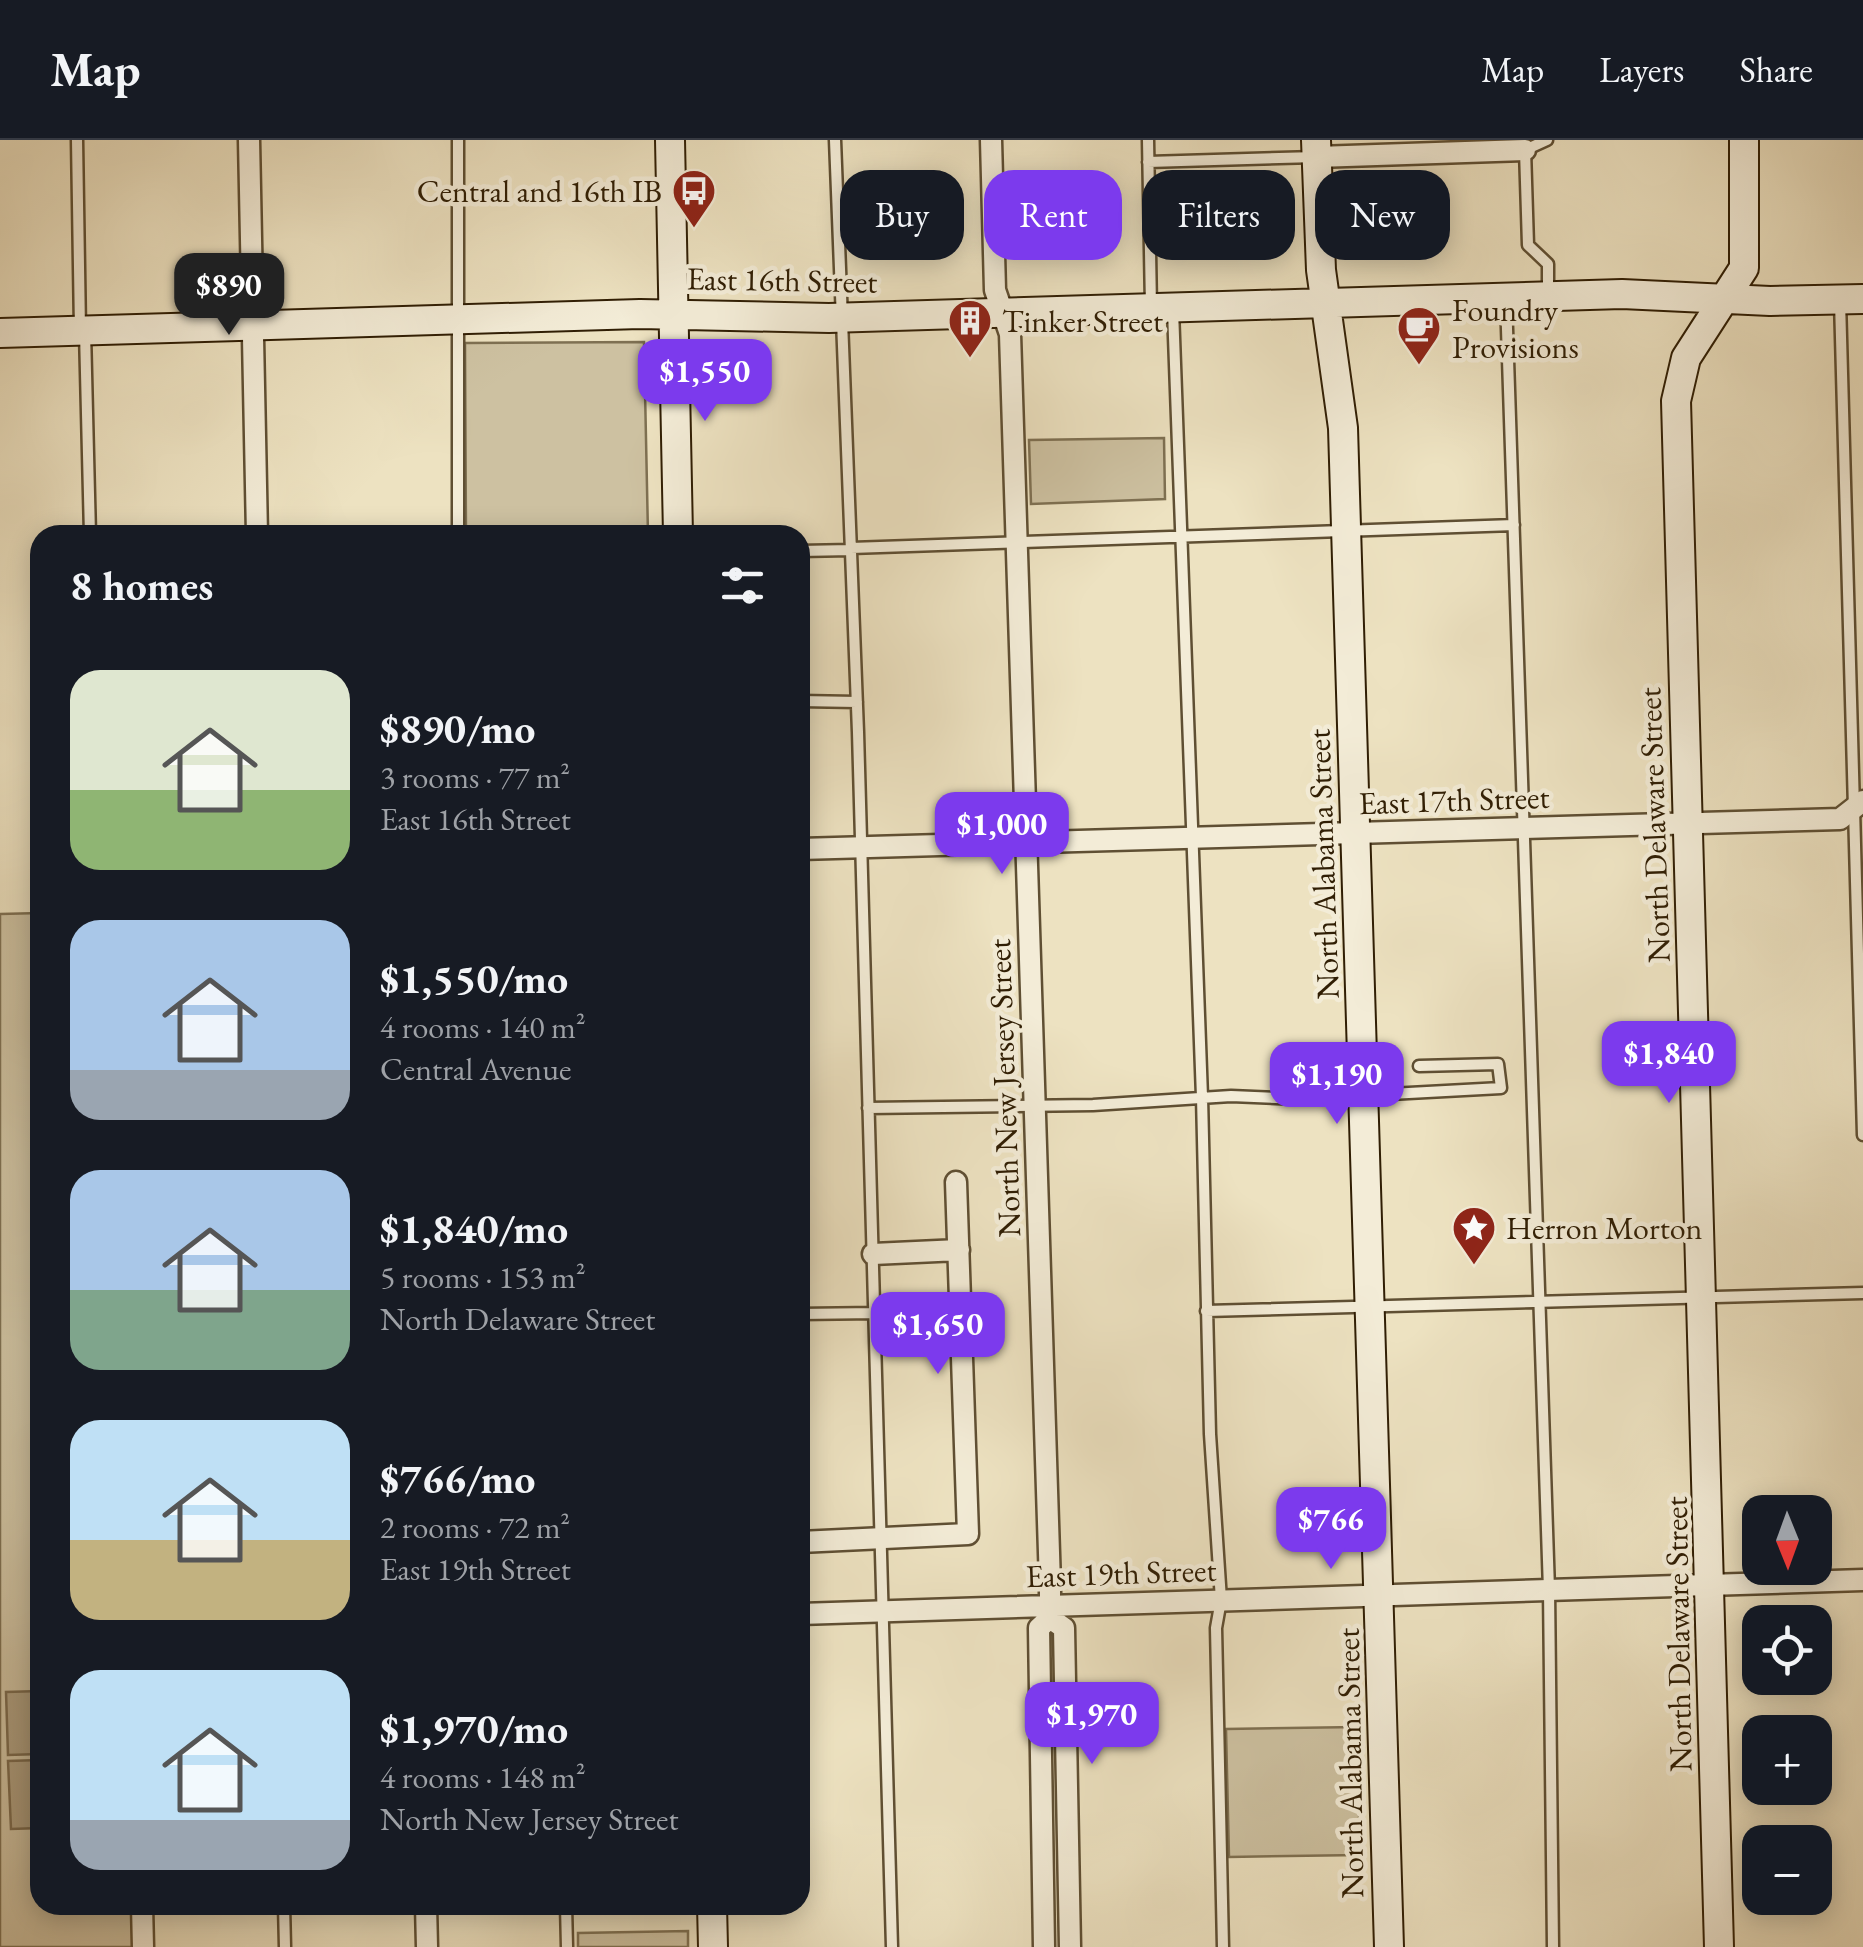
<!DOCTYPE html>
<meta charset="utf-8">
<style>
:root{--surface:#171b24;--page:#242831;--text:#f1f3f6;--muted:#9ea1a6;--line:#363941;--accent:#7c3aed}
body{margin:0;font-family:"EB Garamond",serif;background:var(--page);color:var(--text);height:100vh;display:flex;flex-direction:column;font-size:38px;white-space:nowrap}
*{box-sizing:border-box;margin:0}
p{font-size:32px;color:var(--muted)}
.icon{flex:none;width:55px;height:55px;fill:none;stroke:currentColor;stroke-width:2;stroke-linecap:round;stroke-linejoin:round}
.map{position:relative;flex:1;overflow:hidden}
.sheet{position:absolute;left:30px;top:385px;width:780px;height:1390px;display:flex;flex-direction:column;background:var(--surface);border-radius:30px;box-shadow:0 5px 25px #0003}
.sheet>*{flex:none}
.guide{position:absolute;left:840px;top:30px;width:872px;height:90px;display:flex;gap:20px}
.needle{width:65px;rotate:179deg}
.controls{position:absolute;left:1742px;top:1355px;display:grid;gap:20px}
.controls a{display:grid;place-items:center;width:90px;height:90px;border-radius:20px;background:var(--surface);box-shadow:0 5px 25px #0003;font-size:50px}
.price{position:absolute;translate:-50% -85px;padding:0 22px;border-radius:20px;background:var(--accent);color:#fff;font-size:32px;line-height:65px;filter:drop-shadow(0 2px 5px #0008)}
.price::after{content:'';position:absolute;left:50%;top:60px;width:30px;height:22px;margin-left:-15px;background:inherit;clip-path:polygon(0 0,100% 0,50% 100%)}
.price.selected{background:#222;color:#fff}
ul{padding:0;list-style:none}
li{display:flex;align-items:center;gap:30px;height:250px;padding:0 40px}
li span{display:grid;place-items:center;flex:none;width:280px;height:200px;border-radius:30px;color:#555}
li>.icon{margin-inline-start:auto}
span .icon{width:120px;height:120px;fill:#fffc;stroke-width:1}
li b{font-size:42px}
h2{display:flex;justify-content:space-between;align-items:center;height:120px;padding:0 40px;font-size:42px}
.chip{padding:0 35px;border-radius:30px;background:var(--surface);box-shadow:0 5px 25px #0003;font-size:35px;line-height:90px}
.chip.selected{background:var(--accent);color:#fff}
header{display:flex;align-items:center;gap:60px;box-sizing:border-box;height:140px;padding:0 50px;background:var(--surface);border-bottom:2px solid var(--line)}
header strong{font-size:48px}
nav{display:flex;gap:55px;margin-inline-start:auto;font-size:35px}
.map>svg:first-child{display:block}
.green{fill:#cdc1a1;stroke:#7e7052;stroke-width:2.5}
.water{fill:#ad9f81;stroke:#7b6b4f;stroke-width:2.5}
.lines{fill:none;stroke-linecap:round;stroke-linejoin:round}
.service-casing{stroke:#5f4f33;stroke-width:15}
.minor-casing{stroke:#5f4f33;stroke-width:25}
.secondary-casing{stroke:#301e04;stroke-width:32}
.service{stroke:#f3ecd7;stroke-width:10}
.minor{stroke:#f3ecd7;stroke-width:20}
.secondary{stroke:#f3ecd7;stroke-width:28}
.labels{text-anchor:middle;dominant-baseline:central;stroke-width:9;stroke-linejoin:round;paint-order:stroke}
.poi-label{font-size:32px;fill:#301e04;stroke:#f3ecd7;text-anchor:start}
.street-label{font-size:32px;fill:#301e04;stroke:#f3ecd7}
</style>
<header>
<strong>Map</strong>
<nav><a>Map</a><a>Layers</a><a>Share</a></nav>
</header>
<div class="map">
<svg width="1863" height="1807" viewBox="0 0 1863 1807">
<rect width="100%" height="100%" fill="#ede2c1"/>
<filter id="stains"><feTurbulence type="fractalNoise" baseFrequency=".002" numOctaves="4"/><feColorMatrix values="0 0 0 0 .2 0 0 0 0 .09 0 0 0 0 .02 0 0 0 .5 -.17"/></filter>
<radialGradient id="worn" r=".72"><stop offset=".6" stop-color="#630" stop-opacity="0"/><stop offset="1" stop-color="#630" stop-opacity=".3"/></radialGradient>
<!-- green -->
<path class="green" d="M 644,202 L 648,395 L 466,395 L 465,203 Z
M 1164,298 L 1165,359 L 1031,364 L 1029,300 Z
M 40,773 L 40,1765 L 132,1765 L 133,1807 L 0,1807 L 0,774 Z
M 1357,1587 L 1360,1715 L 1229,1717 L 1226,1589 Z
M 688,1791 L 688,1807 L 578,1807 L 578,1793 Z"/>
<!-- water -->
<path class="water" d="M 40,1551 L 40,1614 L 8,1615 L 6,1552 Z
M 40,1620 L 40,1688 L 11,1689 L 8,1621 Z"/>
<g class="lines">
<defs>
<path id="service" d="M 77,0 L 80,190
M 458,0 L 458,395
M 835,0 L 858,592 L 892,1807
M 1148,0 L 1151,167
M 1547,0 L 1525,10 L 1528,105 L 1548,124 L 1548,156
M 1148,22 L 1316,17
M 1506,159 L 1549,1450 L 1553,1807
M 1840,161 L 1863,995
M 1173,170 L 1202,957 L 1210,1294 L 1221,1460 L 1216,1488 L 1223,1807
M 85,192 L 90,395
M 851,408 L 1514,385
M 800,411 L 851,410
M 800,561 L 857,562
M 868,968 L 1093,965 L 1231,956 L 1298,959 L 1501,948 L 1498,924 L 1419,926
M 1206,1171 L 1863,1153
M 800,1174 L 875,1173
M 284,1765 L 285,1807
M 566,1765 L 567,1807"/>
<path id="minor" d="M 249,0 L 257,395
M 991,0 L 995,150 L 1010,194 L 1050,1444 L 1050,1478 L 1039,1488 L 1044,1807
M 1317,17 L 1525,10
M 800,709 L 1840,679 L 1863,661
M 873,1114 L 959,1110
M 800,1402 L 968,1394 L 956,1042
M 800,1474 L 1863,1440
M 1050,1478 L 1064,1488 L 1070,1807
M 142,1765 L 143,1807
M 426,1765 L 427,1807"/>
<path id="secondary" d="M 670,0 L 678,395
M 1316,0 L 1321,130 L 1343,288 L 1389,1807
M 0,193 L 640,174 L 829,178 L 1622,154 L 1770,161 L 1863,159
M 712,1765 L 713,1807
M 1719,1807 L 1676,261 L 1686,218 L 1744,128 L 1744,0"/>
</defs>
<!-- service casing -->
<use href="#service" class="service-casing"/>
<!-- minor casing -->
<use href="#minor" class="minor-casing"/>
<!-- secondary casing -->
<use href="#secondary" class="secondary-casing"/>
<!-- service -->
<use href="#service" class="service"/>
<!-- minor -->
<use href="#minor" class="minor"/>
<!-- secondary -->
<use href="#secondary" class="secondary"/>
</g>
<!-- icons -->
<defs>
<symbol id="bus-pin" viewBox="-11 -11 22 30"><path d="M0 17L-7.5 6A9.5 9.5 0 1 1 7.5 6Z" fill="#8f2418" stroke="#f3ecd7"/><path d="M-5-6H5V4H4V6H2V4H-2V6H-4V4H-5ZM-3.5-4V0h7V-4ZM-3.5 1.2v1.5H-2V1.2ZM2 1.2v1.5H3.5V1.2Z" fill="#fff"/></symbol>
<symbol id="building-pin" viewBox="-11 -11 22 30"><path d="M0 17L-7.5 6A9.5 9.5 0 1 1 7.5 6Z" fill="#8f2418" stroke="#f3ecd7"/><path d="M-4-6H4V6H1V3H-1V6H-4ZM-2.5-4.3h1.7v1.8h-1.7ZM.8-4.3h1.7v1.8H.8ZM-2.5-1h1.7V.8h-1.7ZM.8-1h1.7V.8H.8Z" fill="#fff"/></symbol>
<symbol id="cafe-pin" viewBox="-11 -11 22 30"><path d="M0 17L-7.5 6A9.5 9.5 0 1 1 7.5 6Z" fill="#8f2418" stroke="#f3ecd7"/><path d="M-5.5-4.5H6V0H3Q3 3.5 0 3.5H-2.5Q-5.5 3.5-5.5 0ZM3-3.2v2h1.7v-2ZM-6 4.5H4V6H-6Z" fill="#fff"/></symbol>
<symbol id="sight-pin" viewBox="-11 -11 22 30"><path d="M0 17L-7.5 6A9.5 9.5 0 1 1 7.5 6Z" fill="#8f2418" stroke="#f3ecd7"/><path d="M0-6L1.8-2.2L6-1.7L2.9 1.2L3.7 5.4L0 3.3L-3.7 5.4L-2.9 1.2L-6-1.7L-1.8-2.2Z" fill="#fff"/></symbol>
</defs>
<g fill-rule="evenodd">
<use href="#bus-pin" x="669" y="26" width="50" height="68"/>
<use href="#building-pin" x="945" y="156" width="50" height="68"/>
<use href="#cafe-pin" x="1394" y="163" width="50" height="68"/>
<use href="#sight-pin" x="1449" y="1063" width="50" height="68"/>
</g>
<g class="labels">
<!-- poi labels -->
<g class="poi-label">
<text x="662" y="51" text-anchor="end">Central and 16th IB</text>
<text x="1452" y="170">Foundry<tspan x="1452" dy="37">Provisions</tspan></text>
<text x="1002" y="181">Tinker Street</text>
<text x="1506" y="1088">Herron Morton</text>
</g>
<!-- street labels -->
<g class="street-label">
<text transform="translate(782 140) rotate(1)">East 16th Street</text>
<text transform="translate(1454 660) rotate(-2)">East 17th Street</text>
<text transform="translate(1654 685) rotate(-92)">North Delaware Street</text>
<text transform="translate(1323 724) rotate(-92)">North Alabama Street</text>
<text transform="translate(1004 948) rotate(-92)">North New Jersey Street</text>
<text transform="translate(1121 1433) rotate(-2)">East 19th Street</text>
<text transform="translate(1678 1494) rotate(-91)">North Delaware Street</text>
<text transform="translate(1350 1623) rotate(-91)">North Alabama Street</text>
</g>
</g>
<rect width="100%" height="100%" filter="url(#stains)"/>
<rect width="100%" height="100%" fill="url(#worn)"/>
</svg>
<div class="controls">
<a><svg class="needle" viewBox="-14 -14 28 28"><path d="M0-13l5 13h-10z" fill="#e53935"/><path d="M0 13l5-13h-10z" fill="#9ea1a6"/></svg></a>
<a><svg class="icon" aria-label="locate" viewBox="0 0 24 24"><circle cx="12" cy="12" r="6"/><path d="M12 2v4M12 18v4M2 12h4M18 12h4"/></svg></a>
<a>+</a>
<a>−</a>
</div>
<b class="price selected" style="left:229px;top:198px">$890</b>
<b class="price" style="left:705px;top:284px">$1,550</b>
<b class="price" style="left:1002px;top:737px">$1,000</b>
<b class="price" style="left:1669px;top:966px">$1,840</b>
<b class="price" style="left:1337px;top:987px">$1,190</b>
<b class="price" style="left:938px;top:1237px">$1,650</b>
<b class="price" style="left:1331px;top:1432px">$766</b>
<b class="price" style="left:1092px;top:1627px">$1,970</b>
<div class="guide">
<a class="chip">Buy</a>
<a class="chip selected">Rent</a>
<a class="chip">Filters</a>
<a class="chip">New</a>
</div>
<section class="sheet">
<h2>8 homes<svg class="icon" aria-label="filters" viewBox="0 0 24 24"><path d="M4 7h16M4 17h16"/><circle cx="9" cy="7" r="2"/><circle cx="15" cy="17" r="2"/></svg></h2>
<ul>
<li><span style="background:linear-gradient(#dfe7d0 60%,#8fb573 0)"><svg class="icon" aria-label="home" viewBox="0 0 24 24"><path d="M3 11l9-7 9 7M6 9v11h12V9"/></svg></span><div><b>$890/mo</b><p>3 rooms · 77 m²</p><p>East 16th Street</p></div></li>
<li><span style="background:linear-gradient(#a9c7e8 75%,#9aa5b1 0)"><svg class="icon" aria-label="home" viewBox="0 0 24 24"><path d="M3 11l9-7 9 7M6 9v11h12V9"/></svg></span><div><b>$1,550/mo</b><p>4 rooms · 140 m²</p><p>Central Avenue</p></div></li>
<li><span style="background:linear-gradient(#a9c7e8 60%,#7fa58c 0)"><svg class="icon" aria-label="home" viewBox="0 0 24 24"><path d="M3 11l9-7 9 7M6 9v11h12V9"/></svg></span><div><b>$1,840/mo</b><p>5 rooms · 153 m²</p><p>North Delaware Street</p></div></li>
<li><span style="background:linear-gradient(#bfe0f5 60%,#c2b280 0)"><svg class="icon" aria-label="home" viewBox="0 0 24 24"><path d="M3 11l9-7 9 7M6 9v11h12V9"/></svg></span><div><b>$766/mo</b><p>2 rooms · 72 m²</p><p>East 19th Street</p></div></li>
<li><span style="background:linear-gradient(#bfe0f5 75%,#9aa5b1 0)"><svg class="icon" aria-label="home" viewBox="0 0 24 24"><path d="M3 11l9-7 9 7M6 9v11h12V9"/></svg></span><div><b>$1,970/mo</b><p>4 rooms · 148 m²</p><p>North New Jersey Street</p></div></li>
</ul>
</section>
</div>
